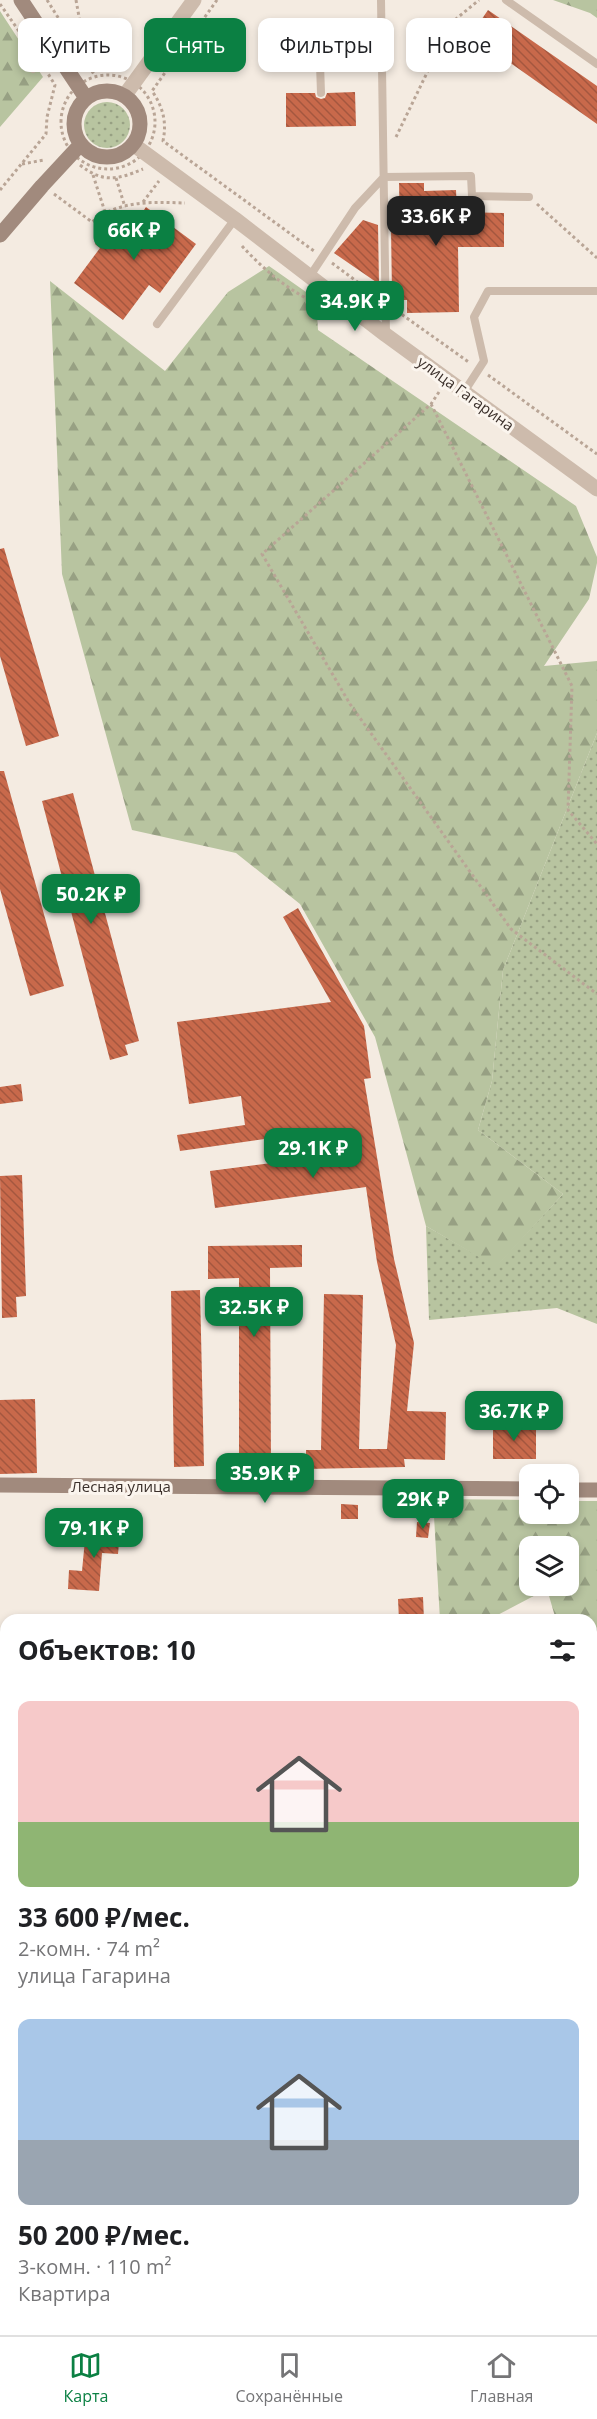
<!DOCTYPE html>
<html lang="ru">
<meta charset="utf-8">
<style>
:root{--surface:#fff;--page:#f2f2f2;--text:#202124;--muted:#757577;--line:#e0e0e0;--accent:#0b8043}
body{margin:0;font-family:"Open Sans",sans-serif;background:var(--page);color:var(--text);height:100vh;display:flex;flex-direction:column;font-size:22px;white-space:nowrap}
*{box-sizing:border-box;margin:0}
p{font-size:20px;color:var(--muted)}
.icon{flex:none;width:33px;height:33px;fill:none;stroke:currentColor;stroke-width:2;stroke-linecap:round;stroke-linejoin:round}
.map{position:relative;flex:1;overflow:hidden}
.sheet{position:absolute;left:0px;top:1614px;width:597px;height:722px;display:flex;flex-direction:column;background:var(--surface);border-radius:18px 18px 0 0;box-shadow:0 3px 9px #0003}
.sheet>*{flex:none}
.top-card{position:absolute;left:18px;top:18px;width:561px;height:54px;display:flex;gap:12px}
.fabs{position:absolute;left:519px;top:1464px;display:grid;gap:12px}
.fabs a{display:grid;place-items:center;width:60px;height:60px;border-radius:12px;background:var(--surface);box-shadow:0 3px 9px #0003;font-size:30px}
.price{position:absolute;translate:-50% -51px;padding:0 14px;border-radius:12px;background:var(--accent);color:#fff;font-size:20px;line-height:39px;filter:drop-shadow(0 2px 3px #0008)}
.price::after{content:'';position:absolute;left:50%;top:36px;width:18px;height:14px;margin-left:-9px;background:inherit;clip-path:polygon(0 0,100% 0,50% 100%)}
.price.selected{background:#222;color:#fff}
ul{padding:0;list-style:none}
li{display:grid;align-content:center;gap:12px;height:318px;padding:0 18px}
li span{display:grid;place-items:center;height:186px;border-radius:12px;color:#555}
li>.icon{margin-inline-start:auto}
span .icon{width:108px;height:108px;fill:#fffc;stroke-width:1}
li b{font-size:26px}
h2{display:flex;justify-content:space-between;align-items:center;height:72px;padding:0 18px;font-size:26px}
.chip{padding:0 21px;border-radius:12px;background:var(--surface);box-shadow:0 3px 9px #0003;font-size:21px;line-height:54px}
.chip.selected{background:var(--accent);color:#fff}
.dock{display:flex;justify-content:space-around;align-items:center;height:84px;border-top:2px solid var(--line);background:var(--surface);font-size:16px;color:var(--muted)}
.dock a{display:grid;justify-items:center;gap:3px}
.dock .selected{color:var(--accent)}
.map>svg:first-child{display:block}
.grass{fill:url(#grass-dots)}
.forest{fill:url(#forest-firs);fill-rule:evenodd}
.building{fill:url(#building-back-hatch)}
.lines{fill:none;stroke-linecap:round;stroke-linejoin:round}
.path{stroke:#b9a596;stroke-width:3;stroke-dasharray:3 3;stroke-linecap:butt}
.lane{stroke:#cdbbac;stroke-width:8}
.street{stroke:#cdbbac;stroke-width:15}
.secondary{stroke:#a18a7d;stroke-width:15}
.labels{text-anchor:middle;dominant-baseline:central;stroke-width:6;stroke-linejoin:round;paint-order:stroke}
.street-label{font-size:15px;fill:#3b302b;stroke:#fbf5ee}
</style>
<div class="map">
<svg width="597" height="2335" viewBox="0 0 597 2335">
<defs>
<pattern id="grass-dots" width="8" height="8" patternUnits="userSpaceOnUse" patternTransform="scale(1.5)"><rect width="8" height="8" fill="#b8c4a0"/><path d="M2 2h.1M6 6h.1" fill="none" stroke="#97a083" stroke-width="1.8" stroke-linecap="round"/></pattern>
<pattern id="forest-firs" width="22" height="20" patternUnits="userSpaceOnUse" patternTransform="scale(1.5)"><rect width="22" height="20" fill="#b8c4a0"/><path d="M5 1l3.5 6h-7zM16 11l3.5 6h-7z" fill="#97a083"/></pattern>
<pattern id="building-back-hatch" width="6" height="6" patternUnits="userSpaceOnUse" patternTransform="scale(1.5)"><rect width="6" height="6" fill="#c8694b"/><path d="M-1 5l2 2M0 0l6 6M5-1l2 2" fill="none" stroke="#a4573f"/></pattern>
</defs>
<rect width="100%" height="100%" fill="#f4ebe1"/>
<!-- grass -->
<path class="grass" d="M84 125a23 23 0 1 1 46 0a23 23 0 1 1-46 0Z
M 597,733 L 597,1324 L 557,1308 L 429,1320 L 426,1226 L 496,1266 L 563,1194 L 478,1130 L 492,1081 L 503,970 Z"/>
<!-- forest -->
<path class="forest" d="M 553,0 L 597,0 L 597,18 L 590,13 Z
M 0,11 L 43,77 L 0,127 Z
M 269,266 L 316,299 L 318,330 L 576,506 L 597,557 L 597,563 L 589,599 L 544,666 L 597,661 L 597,733 L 503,970 L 492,1081 L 478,1130 L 563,1194 L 496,1267 L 426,1226 L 375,1037 L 300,904 L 236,853 L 132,830 L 62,574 L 50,281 L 165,371 L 228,292 Z
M 433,1499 L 529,1500 L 530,1514 L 568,1514 L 569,1501 L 597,1501 L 597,1662 L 591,1674 L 591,1620 L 556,1620 L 547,1589 L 488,1620 L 440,1620 ZM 568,1546 L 568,1586 L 530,1586 L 530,1546 Z"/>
<!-- building -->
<path class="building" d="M 488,10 L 597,86 L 597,124 L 471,35 Z
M 355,92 L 356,126 L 286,127 L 286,93 L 315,93 L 316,97 L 321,99 L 325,98 L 327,93 Z
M 399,183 L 424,183 L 424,191 L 456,190 L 457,212 L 504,213 L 504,247 L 458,247 L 459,312 L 407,313 L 407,300 L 403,300 L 392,293 L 391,229 L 400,231 Z
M 146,207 L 196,244 L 160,293 L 149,285 L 123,320 L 74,283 L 100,248 L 95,244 L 112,220 L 121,218 L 132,227 Z
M 363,220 L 378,225 L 379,284 L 334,253 Z
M 4,548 L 59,736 L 26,746 L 0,656 L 0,549 Z
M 0,771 L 4,771 L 64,986 L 30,996 L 0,889 Z
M 73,793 L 139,1041 L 125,1045 L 128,1055 L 110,1060 L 42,801 Z
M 298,908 L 364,1026 L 371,1078 L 364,1079 L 394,1259 L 414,1343 L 407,1411 L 446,1412 L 445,1460 L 404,1459 L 405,1467 L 306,1469 L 306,1450 L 321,1450 L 324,1294 L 363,1295 L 359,1449 L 387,1449 L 396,1345 L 377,1262 L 366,1187 L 215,1208 L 210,1171 L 303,1159 L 299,1134 L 180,1151 L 177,1135 L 245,1125 L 241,1096 L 189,1104 L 177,1022 L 331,1002 L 283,917 Z
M 21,1084 L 23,1101 L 0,1104 L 0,1087 Z
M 22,1175 L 26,1296 L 16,1297 L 17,1317 L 2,1318 L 0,1176 Z
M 302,1245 L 302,1267 L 270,1268 L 271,1467 L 239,1467 L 239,1278 L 208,1279 L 208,1246 Z
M 200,1290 L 204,1466 L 174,1467 L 171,1291 Z
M 35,1399 L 37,1473 L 0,1474 L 0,1400 Z
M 493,1426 L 536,1426 L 536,1459 L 493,1459 Z
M 341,1504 L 358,1505 L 358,1519 L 341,1519 Z
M 417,1522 L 430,1523 L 428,1538 L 416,1537 Z
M 86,1529 L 120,1532 L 118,1554 L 102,1553 L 99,1591 L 68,1589 L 69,1570 L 82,1571 Z
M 423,1597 L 424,1620 L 399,1620 L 398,1599 Z"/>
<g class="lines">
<!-- path -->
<path class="path" d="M 47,0 L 95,76
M 76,0 L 83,39
M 217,0 L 152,91 C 163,107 167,122 163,141 L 314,251
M 0,4 L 35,54
M 96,57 L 125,69
M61 122a47 47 0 1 1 94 0a47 47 0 1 1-94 0Z
M 396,137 L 451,23 L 479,0
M 22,164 L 44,160
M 80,165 C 103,183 117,180 143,169
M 93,175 L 105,212
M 116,178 L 125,207
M 0,190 L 46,134 L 47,117 L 55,85 L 47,72
M 54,194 L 92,222 C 119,200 152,202 185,203
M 143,202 L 159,181
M 537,204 L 597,258
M 242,246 C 264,270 290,292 320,305
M 332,263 L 375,295
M 397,311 L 470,363
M 488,375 L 597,454
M 439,392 L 431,404 L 262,554 L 350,704 L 511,929 L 597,994
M 431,404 L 572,686 L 568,810 L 597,844"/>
<!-- lane -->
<path class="lane" d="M 381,0 L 386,335
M 506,0 L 597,64
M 33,69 L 55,50
M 321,93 L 320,64 L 327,56 L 381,57
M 310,276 L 355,208 L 384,177 L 471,176 L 472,196 L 529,197
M 157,324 L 235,219
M 464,392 L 484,361 L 474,317 L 488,291 L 597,291
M 0,2115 L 6,2120
M 149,2330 L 150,2335"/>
<!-- street -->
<path class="street" d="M 125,95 L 194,0
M 134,145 L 235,219 L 386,335 L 597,489
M 0,1748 L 6,1748
M 591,1783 L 597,1783
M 0,1993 L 6,1994
M 591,2266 L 597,2274
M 429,2335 L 430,2330"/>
<!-- secondary -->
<path class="secondary" d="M 21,0 L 86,98
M74 124a33 33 0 1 1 66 0a33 33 0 1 1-66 0Z
M 0,235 L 42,186 L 80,145
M 0,1485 L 530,1489
M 568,1490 L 597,1490"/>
</g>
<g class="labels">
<!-- street labels -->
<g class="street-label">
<text transform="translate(466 393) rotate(36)">улица Гагарина</text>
<text x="121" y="1486">Лесная улица</text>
</g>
</g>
</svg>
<div class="fabs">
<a><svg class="icon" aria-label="locate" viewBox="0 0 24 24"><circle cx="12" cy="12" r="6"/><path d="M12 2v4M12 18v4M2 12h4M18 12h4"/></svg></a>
<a><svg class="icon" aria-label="layers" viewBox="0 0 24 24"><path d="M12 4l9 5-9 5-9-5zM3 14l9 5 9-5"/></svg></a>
</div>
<b class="price selected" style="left:436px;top:247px">33.6K ₽</b>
<b class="price" style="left:134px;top:261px">66K ₽</b>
<b class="price" style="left:355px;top:332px">34.9K ₽</b>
<b class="price" style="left:91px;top:925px">50.2K ₽</b>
<b class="price" style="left:313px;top:1179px">29.1K ₽</b>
<b class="price" style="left:254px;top:1338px">32.5K ₽</b>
<b class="price" style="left:514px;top:1442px">36.7K ₽</b>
<b class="price" style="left:265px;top:1504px">35.9K ₽</b>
<b class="price" style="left:423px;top:1530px">29K ₽</b>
<b class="price" style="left:94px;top:1559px">79.1K ₽</b>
<div class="top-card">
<a class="chip">Купить</a>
<a class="chip selected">Снять</a>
<a class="chip">Фильтры</a>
<a class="chip">Новое</a>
</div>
<section class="sheet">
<h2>Объектов: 10<svg class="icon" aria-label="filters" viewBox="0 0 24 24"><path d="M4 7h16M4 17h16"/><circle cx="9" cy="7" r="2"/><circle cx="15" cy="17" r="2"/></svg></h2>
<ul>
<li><span style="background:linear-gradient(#f6c9c9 65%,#8fb573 0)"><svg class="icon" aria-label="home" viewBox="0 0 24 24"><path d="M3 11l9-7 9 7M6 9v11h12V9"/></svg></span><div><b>33 600 ₽/мес.</b><p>2-комн. · 74 m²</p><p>улица Гагарина</p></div></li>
<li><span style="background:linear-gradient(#a9c7e8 65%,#9aa5b1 0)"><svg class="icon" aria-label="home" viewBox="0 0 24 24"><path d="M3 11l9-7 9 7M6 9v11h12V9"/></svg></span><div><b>50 200 ₽/мес.</b><p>3-комн. · 110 m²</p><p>Квартира</p></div></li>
</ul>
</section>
</div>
<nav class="dock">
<a class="selected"><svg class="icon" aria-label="map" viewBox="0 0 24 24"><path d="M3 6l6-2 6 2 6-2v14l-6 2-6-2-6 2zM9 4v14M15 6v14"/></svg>Карта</a>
<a><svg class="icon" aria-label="saved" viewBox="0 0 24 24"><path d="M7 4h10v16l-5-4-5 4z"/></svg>Сохранённые</a>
<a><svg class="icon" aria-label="home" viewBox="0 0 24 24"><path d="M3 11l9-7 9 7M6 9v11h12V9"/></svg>Главная</a>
</nav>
